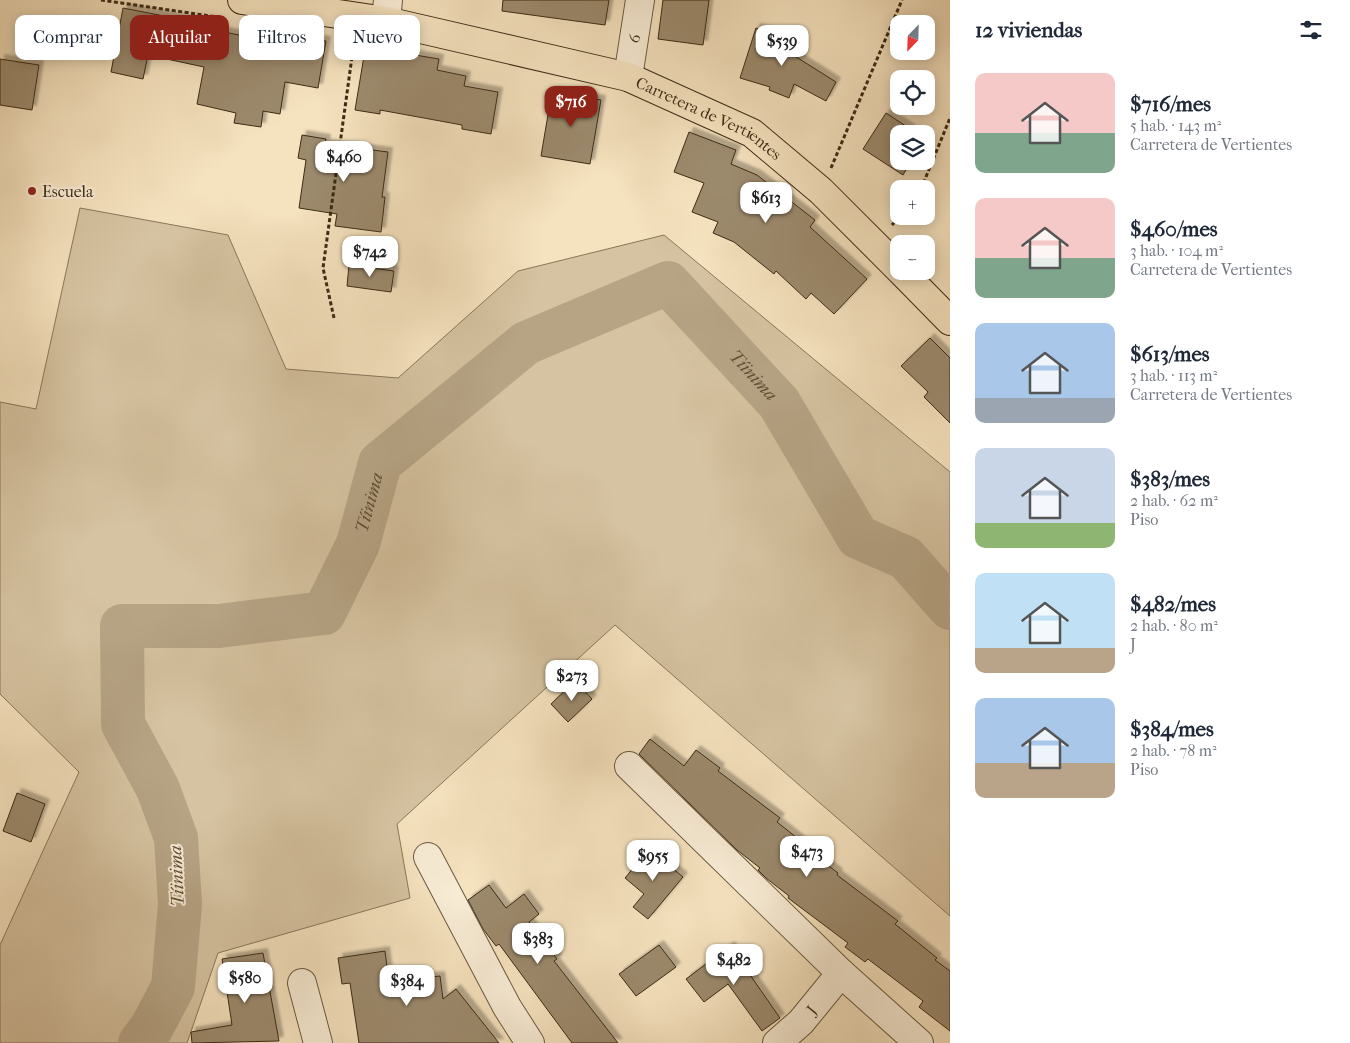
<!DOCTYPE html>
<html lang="es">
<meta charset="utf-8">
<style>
:root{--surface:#fff;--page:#f2f2f3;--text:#1f2937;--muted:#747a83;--accent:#8f2418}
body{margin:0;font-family:"IM FELL French Canon",serif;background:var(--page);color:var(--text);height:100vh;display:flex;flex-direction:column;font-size:19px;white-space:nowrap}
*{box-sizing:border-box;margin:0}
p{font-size:16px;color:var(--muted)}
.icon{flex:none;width:28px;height:28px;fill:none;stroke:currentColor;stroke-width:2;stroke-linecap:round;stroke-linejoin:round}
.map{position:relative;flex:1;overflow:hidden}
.sheet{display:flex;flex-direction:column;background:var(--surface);width:400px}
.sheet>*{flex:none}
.banner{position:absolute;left:15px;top:15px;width:475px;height:45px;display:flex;gap:10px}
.needle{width:32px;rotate:203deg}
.controls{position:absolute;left:890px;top:15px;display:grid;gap:10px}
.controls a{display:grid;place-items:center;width:45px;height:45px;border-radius:10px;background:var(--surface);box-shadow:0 2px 12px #0003;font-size:25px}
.price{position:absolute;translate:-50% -42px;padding:0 11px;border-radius:10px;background:#fff;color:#222;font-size:16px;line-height:32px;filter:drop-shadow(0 1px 2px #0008)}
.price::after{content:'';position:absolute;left:50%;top:30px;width:15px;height:11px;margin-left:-8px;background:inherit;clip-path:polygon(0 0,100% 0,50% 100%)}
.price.active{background:var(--accent);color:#fff}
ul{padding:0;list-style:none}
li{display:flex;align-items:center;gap:15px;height:125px;padding:0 25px}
li span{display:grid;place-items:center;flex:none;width:140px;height:100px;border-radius:10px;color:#555}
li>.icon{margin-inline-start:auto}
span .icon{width:60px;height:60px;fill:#fffc;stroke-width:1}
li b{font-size:21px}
h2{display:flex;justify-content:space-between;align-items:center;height:60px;padding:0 25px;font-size:21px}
.tag{padding:0 18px;border-radius:10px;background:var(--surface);box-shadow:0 2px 12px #0003;font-size:18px;line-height:45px}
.tag.active{background:var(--accent);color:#fff}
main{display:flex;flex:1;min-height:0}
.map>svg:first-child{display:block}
.green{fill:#d6c3a1;stroke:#89775b}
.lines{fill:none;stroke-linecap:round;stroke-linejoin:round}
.river{stroke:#b6a485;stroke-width:44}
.building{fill:#9c8a6d;stroke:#3c2b15;filter:url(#shadow)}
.minor-casing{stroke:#6a593f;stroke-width:30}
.major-casing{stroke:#3c2b15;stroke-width:30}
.path{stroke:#3c2b15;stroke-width:3;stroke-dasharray:4 2.5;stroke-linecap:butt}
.minor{stroke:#f8ecd5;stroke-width:28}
.major{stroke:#f5e2be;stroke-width:28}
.poi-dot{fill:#8f2418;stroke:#f8ecd5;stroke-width:2}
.labels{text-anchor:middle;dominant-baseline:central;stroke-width:4;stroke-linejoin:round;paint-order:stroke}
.street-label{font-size:16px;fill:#3c2b15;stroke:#f8ecd5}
.poi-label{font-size:16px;fill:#3c2b15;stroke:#f8ecd5;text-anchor:start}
.water-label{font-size:18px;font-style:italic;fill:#614f37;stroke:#f8ecd5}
</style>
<main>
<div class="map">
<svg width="950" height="1043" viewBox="0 0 950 1043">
<defs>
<filter id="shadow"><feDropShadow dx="4.5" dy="-4.5" stdDeviation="1" flood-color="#0004"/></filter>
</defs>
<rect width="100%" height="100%" fill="#f5e2be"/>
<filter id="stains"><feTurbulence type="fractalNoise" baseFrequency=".004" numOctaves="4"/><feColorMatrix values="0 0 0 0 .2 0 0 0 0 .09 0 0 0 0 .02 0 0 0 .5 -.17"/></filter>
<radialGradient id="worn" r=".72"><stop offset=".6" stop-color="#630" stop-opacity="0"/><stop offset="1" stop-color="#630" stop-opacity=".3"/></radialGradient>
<!-- green -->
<path class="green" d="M 80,208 L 228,235 L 286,369 L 398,378 L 518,271 L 664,235 L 950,472 L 950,916 L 615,625 L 397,824 L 410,898 L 218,953 L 187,1043 L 0,1043 L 0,945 L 79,772 L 0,694 L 0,402 L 36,409 Z"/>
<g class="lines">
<!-- river -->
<path class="river" id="s1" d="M 140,1043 L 152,1027 L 173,987 L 180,904 L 176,838 L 158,789 L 123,724 L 122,626 L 219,626 L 324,613 L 358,544 L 380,463 L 526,343 L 668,283 L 779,403 L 858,537 L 906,558 L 950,608"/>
</g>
<!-- building -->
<path class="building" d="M 503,0 L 609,0 L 605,25 L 502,11 Z
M 663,0 L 709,0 L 703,45 L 658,39 Z
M 123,8 L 205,24 L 204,28 L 249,37 L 250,30 L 326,41 L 318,88 L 285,82 L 280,114 L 263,111 L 261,127 L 234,123 L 236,113 L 197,104 L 204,67 L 148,55 L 143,79 L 111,72 Z
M 756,28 L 796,40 L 790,53 L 836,82 L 826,101 L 794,84 L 789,98 L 769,90 L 770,87 L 740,78 Z
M 365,50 L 402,57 L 403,53 L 439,59 L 437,70 L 466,76 L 464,86 L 498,92 L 491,134 L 462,129 L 462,125 L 380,110 L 380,114 L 355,110 Z
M 0,59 L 39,65 L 32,110 L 0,105 Z
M 552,91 L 601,100 L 590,164 L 541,156 Z
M 886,113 L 918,134 L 899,134 L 899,161 L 911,161 L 903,175 L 863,149 Z
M 689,132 L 736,150 L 731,164 L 757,175 L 815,220 L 810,227 L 867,279 L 834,314 L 811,293 L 806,299 L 776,271 L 774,274 L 734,242 L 713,233 L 718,222 L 692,212 L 704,183 L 674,172 Z
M 302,135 L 326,139 L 325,144 L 388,152 L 382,197 L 385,197 L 381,232 L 335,226 L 337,214 L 299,208 L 306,160 L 298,158 Z
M 349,265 L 394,271 L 391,292 L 347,286 Z
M 930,338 L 950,358 L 950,423 L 924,397 L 928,392 L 901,366 Z
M 575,681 L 592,699 L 568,722 L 551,704 Z
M 650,739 L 684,766 L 696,750 L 720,768 L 718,771 L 780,818 L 777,822 L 811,849 L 809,851 L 838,873 L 837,875 L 898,921 L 895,924 L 937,958 L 935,960 L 950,971 L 950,1031 L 919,1007 L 923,1001 L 868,959 L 865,962 L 845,947 L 848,943 L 788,898 L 789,896 L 766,878 L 758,870 L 760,868 L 737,850 L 639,754 Z
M 17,793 L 45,804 L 31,842 L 3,831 Z
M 649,849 L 683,877 L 648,919 L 633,907 L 644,894 L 625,878 Z
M 489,885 L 506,908 L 524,894 L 539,914 L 529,922 L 557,959 L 554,961 L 618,1043 L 572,1043 L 499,944 L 496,946 L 483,929 L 468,900 Z
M 659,945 L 676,967 L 636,996 L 619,974 Z
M 730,946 L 780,1018 L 762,1031 L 728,984 L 704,1002 L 686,979 Z
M 385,951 L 389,982 L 440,976 L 443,999 L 456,989 L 499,1043 L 359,1043 L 350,983 L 342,984 L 338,958 Z
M 263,953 L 279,1041 L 192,1043 L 191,1032 L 232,1025 L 222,959 Z"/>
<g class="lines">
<defs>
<g id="minor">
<path d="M 386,21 L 388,0"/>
<path id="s2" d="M 628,77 L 640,0"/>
<path d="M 629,766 L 841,973 L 919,1043"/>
<path d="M 428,857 L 507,1007 L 530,1043"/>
<path d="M 302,983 L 318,1043"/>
<path id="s3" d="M 777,1043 L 801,1022 L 841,973"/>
</g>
<g id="major">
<path id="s4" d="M 242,0 L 386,21 L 628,77 L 752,133 L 821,191 L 899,269"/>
<path d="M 901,271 L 950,321"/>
</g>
</defs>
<!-- minor casing -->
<use href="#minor" class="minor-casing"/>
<!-- major casing -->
<use href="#major" class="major-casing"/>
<!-- path -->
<path class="path" d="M 101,0 L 224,18
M 831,168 L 902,0
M 921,189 L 950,118
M 892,225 L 900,216
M 334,318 L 323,268 L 354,42"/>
<!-- minor -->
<use href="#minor" class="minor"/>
<!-- major -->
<use href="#major" class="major"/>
</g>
<!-- markers -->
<circle class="poi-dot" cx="32" cy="191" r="5"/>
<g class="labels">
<!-- street labels -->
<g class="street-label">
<text stroke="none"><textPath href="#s2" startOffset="39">6</textPath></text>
<text stroke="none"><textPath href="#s4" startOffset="485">Carretera de Vertientes</textPath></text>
<text stroke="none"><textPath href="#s3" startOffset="48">J</textPath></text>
</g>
<!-- poi labels -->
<g class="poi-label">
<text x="42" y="191">Escuela</text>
</g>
<!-- water labels -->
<g class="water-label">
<text stroke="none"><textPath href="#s1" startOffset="1271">Tíinima</textPath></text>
<text stroke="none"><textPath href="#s1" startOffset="761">Tíinima</textPath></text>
<text transform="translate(177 876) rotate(-93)">Tíinima</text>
</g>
</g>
<rect width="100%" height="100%" filter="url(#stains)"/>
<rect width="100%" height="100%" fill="url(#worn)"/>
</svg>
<div class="controls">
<a><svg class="needle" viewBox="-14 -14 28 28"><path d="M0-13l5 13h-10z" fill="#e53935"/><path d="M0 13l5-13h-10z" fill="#747a83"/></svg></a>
<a><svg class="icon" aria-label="locate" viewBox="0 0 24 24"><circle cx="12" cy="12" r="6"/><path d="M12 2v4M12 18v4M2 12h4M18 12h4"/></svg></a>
<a><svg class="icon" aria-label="layers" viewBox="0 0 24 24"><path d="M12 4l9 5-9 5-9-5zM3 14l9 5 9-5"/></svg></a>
<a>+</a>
<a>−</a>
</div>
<b class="price" style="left:782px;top:67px">$539</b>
<b class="price active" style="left:571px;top:128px">$716</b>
<b class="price" style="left:344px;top:183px">$460</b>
<b class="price" style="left:766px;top:224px">$613</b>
<b class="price" style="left:370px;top:278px">$742</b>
<b class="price" style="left:572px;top:702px">$273</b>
<b class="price" style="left:807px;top:878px">$473</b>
<b class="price" style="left:653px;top:882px">$955</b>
<b class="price" style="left:538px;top:965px">$383</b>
<b class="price" style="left:734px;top:986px">$482</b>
<b class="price" style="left:245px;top:1004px">$580</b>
<b class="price" style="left:407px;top:1007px">$384</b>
<div class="banner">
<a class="tag">Comprar</a>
<a class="tag active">Alquilar</a>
<a class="tag">Filtros</a>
<a class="tag">Nuevo</a>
</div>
</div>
<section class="sheet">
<h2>12 viviendas<svg class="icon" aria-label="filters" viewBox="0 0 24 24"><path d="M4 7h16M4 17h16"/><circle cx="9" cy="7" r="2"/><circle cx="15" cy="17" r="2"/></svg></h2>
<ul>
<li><span style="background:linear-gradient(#f6c9c9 60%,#7fa58c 0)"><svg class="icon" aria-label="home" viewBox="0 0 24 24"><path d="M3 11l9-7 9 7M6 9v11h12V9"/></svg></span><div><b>$716/mes</b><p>5 hab. · 143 m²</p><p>Carretera de Vertientes</p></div></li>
<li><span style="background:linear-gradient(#f6c9c9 60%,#7fa58c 0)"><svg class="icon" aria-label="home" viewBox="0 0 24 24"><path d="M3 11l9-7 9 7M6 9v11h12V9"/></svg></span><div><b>$460/mes</b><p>3 hab. · 104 m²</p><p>Carretera de Vertientes</p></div></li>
<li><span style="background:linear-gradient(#a9c7e8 75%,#9aa5b1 0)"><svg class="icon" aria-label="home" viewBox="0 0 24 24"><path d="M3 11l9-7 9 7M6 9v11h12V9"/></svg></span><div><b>$613/mes</b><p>3 hab. · 113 m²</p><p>Carretera de Vertientes</p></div></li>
<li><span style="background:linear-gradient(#c9d6e8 75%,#8fb573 0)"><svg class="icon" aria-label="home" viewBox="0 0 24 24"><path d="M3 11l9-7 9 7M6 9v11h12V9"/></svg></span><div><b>$383/mes</b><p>2 hab. · 62 m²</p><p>Piso</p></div></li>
<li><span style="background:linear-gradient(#bfe0f5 75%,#b9a48a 0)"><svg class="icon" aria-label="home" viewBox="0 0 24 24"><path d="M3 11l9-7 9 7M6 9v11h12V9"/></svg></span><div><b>$482/mes</b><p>2 hab. · 80 m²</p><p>J</p></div></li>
<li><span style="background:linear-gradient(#a9c7e8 65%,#b9a48a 0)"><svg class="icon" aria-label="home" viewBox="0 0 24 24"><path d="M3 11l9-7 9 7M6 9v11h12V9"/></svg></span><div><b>$384/mes</b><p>2 hab. · 78 m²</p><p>Piso</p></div></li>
</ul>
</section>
</main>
